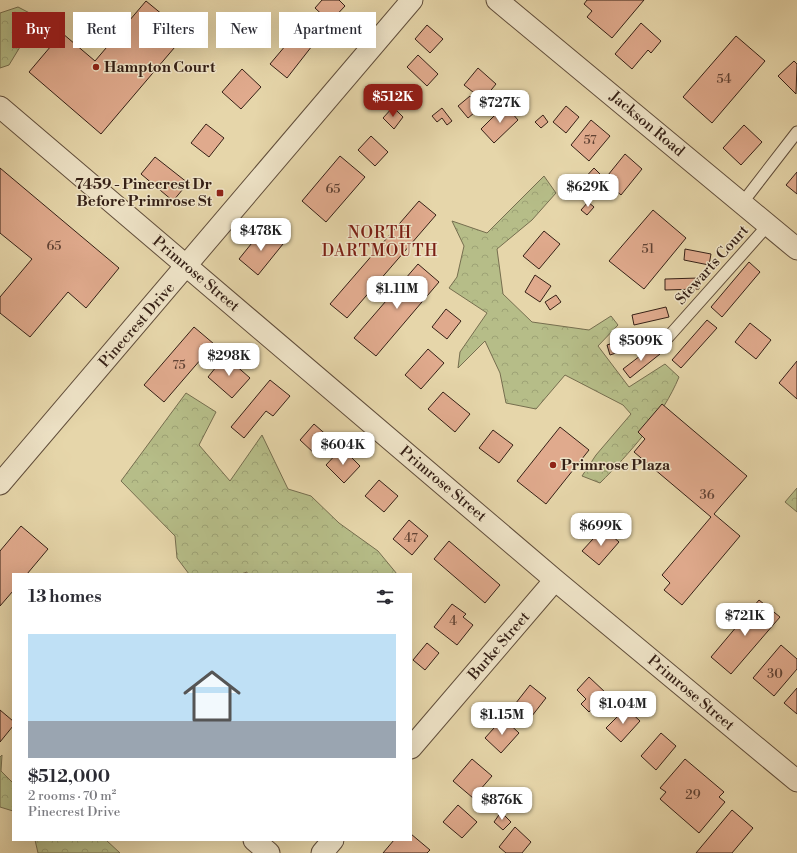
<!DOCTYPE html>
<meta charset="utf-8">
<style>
:root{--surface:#fff;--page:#f2f2f3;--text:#2b2b33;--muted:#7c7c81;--line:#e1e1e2;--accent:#8f2418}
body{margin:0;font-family:"Libre Bodoni",serif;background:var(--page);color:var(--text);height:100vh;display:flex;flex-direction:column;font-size:15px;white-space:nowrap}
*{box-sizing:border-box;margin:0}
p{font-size:13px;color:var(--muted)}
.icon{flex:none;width:22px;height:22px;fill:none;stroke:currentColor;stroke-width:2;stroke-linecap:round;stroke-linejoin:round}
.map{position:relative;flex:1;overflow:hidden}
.details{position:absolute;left:12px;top:573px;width:400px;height:268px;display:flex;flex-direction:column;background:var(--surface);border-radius:0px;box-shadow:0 4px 16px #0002}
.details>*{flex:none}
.hud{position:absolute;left:12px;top:12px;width:400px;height:36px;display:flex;gap:8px}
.price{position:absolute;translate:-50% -34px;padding:0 9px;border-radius:8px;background:#fff;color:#222;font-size:13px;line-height:26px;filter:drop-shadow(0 1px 2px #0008)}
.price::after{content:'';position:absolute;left:50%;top:24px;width:12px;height:9px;margin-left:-6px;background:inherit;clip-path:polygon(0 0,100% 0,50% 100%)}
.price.active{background:var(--accent);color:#fff}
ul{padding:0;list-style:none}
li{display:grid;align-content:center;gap:8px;height:212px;padding:0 16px}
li+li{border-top:1px solid var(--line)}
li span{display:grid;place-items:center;height:124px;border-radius:0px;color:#555}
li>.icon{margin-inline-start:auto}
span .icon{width:72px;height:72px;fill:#fffc;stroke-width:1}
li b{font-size:17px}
h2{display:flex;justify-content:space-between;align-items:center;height:48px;padding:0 16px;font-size:17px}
.chip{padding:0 14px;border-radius:0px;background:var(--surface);box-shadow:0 4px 16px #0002;font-size:14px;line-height:36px}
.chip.active{background:var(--accent);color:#fff}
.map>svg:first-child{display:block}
.forest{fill:url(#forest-crowns);stroke:#766e4f}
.building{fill:#e0aa8d;stroke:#352016}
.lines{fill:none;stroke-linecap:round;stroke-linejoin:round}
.lane-casing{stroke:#614e3b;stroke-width:13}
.street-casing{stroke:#614e3b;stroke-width:23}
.lane{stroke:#efe4c8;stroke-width:11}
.street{stroke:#efe4c8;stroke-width:21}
.poi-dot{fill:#8f2418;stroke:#efe4c8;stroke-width:1.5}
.labels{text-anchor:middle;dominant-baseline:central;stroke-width:3;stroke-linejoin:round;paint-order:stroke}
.number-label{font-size:13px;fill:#604234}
.poi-label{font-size:15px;font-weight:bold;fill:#352016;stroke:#efe4c8;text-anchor:start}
.street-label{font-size:15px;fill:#352016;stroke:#efe4c8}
.neighbourhood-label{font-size:16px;letter-spacing:1px;fill:#7a1f14;stroke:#efe4c8}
</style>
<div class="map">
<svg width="797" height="853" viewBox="0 0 797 853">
<defs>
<pattern id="forest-crowns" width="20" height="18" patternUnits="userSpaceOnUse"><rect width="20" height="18" fill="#b6bd88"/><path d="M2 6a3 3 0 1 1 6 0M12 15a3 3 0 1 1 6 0" fill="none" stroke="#9da275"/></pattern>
</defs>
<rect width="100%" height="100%" fill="#e6d6aa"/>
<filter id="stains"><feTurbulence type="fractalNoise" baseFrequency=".005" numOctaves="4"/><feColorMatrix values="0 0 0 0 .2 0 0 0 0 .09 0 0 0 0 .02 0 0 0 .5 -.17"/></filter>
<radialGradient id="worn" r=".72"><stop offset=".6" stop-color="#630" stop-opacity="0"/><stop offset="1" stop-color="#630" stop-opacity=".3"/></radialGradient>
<!-- forest -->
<path class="forest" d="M 18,7 L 47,22 L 23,42 L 9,65 L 0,68 L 0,13 Z
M 544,176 L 556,193 L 532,220 L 497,249 L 503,294 L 532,322 L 589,330 L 611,316 L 618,325 L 598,346 L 629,387 L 665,364 L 679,377 C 663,416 629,454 600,483 L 582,476 L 596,455 L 631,414 L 623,405 L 565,375 L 536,409 L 506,403 L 500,373 L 485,341 L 458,368 L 460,352 L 487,313 L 449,288 L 457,277 L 464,246 L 452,221 L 487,233 Z
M 186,393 L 216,412 L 199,445 L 230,481 L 262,435 L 288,489 L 311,496 L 339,523 L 378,551 L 397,574 L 247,574 L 247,572 L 241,574 L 189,574 L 177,558 L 175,536 L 121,481 Z
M 797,488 L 797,512 L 785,502 Z
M 2,755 L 1,771 L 13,783 L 13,811 L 0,807 L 0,757 Z
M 35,840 L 106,840 L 120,853 L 38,853 Z"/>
<!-- building -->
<path class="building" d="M 322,0 L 339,0 L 345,6 L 330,22 L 315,8 Z
M 587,0 L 644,0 L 612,38 L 587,17 L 592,11 L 584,4 Z
M 146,1 L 186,34 L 101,134 L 29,72 L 62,33 L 95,61 Z
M 641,23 L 661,41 L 651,53 L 648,50 L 632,69 L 615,54 Z
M 427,25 L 443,39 L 430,53 L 415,39 Z
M 291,29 L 312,46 L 287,78 L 270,64 L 286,45 L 281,41 Z
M 736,36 L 765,61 L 712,123 L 683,97 Z
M 418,55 L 438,74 L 427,86 L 407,67 Z
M 794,61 L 797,64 L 796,94 L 778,76 Z
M 478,68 L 496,84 L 483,100 L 464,85 Z
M 242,69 L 261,87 L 241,109 L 222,92 Z
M 470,96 L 480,108 L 468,118 L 458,106 Z
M 505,105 L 518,120 L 494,143 L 481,129 Z
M 566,106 L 579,117 L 566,133 L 553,122 Z
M 393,107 L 403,117 L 394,129 L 383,118 Z
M 442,108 L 452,121 L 447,125 L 442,118 L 437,122 L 432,116 Z
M 543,115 L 548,122 L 541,128 L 535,122 Z
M 591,120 L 610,136 L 589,161 L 571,145 Z
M 206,124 L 224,138 L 209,157 L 191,143 Z
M 744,125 L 762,142 L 741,165 L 723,148 Z
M 371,136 L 388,152 L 375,166 L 358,150 Z
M 625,154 L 642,169 L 621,195 L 604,180 Z
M 340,156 L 365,177 L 326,222 L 302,201 Z
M 155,157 L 188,183 L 173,201 L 141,174 Z
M 0,168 L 119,268 L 86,308 L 68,292 L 30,337 L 0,313 L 0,297 L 32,259 L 0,233 Z
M 594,168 L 600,174 L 589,186 L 582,181 Z
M 797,172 L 797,194 L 786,185 Z
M 419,201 L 436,215 L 347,318 L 330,304 Z
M 588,202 L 594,207 L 587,215 L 581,210 Z
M 653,210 L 686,238 L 644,289 L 609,261 Z
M 264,228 L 283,244 L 258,275 L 239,259 Z
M 544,231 L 560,244 L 539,269 L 523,256 Z
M 685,249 L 711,254 L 709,265 L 684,260 Z
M 749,262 L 760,272 L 722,317 L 711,307 Z
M 418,264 L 439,282 L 376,356 L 354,338 Z
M 535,275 L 551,286 L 540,302 L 525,292 Z
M 699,278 L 699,289 L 665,290 L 665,279 Z
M 556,295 L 561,302 L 550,310 L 545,302 Z
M 666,307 L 669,317 L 634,325 L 632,315 Z
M 446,309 L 461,321 L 447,339 L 432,327 Z
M 707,320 L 717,328 L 681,368 L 672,360 Z
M 750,323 L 771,340 L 756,359 L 735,342 Z
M 194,327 L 214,344 L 164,402 L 144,385 Z
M 643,333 L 643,344 L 610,355 L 607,345 Z
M 653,346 L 660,354 L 630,378 L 623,369 Z
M 428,349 L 444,363 L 421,389 L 405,375 Z
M 225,356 L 250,378 L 232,398 L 208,377 Z
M 797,361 L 797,399 L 779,383 Z
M 270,380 L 290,396 L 273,416 L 266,411 L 244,438 L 231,427 Z
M 443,392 L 470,414 L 455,432 L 428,409 Z
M 662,404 L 747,476 L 714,514 L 740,536 L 682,605 L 664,590 L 670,583 L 662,575 L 711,517 L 634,452 L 645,439 L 638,432 Z
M 314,424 L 330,438 L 315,454 L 300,440 Z
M 560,427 L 589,450 L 546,504 L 517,481 Z
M 493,430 L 513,445 L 499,463 L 479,448 Z
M 339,451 L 346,457 L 348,454 L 360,466 L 344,483 L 326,465 Z
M 379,480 L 398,496 L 384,512 L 365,496 Z
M 409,520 L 428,536 L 412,555 L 393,539 Z
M 21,526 L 48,549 L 27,574 L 13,574 L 13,591 L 0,606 L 0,551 Z
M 603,528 L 619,542 L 599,565 L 582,551 Z
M 449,541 L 500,585 L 485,603 L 434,559 Z
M 759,600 L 780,617 L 731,674 L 711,657 Z
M 452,604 L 466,614 L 463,617 L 473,625 L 457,645 L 434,627 Z
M 427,643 L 439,653 L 425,670 L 413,660 Z
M 781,645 L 797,659 L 797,669 L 774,696 L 753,678 Z
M 589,677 L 606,693 L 589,712 L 581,704 L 586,699 L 577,690 Z
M 530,685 L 546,698 L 528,721 L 512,708 Z
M 797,688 L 797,714 L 784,703 Z
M 626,708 L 640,721 L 621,742 L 606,728 Z
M 0,710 L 13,721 L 13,726 L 0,742 Z
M 503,718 L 519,733 L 501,753 L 485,738 Z
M 661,733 L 676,746 L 656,770 L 641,756 Z
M 472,759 L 492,776 L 473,798 L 453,781 Z
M 685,759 L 724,792 L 719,797 L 725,802 L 699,833 L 660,799 L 666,792 L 660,788 Z
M 458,805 L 477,822 L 462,838 L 443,822 Z
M 732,810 L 753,828 L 732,853 L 696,853 Z
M 501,812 L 511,822 L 503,830 L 494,822 Z
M 515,827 L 531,842 L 522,853 L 506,853 L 499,847 Z
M 411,834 L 430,850 L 427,853 L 383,853 L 394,840 L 411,840 Z"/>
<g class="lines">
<defs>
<path id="lane" d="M 743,202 L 797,132
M 662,344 L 769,224"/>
<path id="street" d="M 497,0 L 797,249
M 0,107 L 555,580 L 797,781
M 0,484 L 412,0
M 411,748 L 555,580
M 254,840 L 269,853
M 322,853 L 333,840"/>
</defs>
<!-- lane casing -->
<use href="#lane" class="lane-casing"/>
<!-- street casing -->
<use href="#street" class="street-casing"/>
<!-- lane -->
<use href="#lane" class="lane"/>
<!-- street -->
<use href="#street" class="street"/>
</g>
<!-- markers -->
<g class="poi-dot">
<circle cx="96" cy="67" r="4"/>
<rect x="216" y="189" width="8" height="8" rx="2"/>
<circle cx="553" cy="465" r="4"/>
</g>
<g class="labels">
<!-- number labels -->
<g class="number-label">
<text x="724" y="79">54</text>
<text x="590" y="140">57</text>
<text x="333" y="189">65</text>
<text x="54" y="246">65</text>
<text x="648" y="249">51</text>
<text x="179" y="365">75</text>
<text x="707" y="495">36</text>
<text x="411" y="538">47</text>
<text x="453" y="621">4</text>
<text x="775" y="674">30</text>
<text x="693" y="795">29</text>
</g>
<!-- poi labels -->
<g class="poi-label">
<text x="104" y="67">Hampton Court</text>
<text x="212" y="184" text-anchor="end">7459 - Pinecrest Dr<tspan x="212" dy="17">Before Primrose St</tspan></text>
<text x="561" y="465">Primrose Plaza</text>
</g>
<!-- street labels -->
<g class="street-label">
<text transform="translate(647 124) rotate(40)">Jackson Road</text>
<text transform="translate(712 265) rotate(-48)">Stewarts Court</text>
<text transform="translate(196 274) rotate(40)">Primrose Street</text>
<text transform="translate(137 325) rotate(-49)">Pinecrest Drive</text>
<text transform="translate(443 484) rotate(40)">Primrose Street</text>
<text transform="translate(499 646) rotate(-49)">Burke Street</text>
<text transform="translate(691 693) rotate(40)">Primrose Street</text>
</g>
<!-- neighbourhood labels -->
<g class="neighbourhood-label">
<text x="380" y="233">NORTH<tspan x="380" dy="18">DARTMOUTH</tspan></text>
</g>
</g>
<rect width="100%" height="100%" filter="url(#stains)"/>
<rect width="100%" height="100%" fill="url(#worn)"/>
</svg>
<b class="price active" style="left:393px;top:118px">$512K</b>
<b class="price" style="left:500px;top:124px">$727K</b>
<b class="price" style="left:588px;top:208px">$629K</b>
<b class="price" style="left:261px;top:252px">$478K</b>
<b class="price" style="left:397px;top:310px">$1.11M</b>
<b class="price" style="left:641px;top:362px">$509K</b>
<b class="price" style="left:229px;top:377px">$298K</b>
<b class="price" style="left:343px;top:466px">$604K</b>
<b class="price" style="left:601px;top:547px">$699K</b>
<b class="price" style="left:745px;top:637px">$721K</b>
<b class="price" style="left:623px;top:725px">$1.04M</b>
<b class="price" style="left:502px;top:736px">$1.15M</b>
<b class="price" style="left:502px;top:821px">$876K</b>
<div class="hud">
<a class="chip active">Buy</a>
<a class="chip">Rent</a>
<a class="chip">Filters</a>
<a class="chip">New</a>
<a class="chip">Apartment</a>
</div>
<section class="details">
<h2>13 homes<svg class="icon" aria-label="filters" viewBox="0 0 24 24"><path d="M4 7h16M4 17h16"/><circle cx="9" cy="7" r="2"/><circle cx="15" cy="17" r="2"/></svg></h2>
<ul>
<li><span style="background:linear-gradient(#bfe0f5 70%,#9aa5b1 0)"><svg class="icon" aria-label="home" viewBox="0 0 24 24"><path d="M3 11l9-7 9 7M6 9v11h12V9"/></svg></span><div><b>$512,000</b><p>2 rooms · 70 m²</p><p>Pinecrest Drive</p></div></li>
</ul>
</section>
</div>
